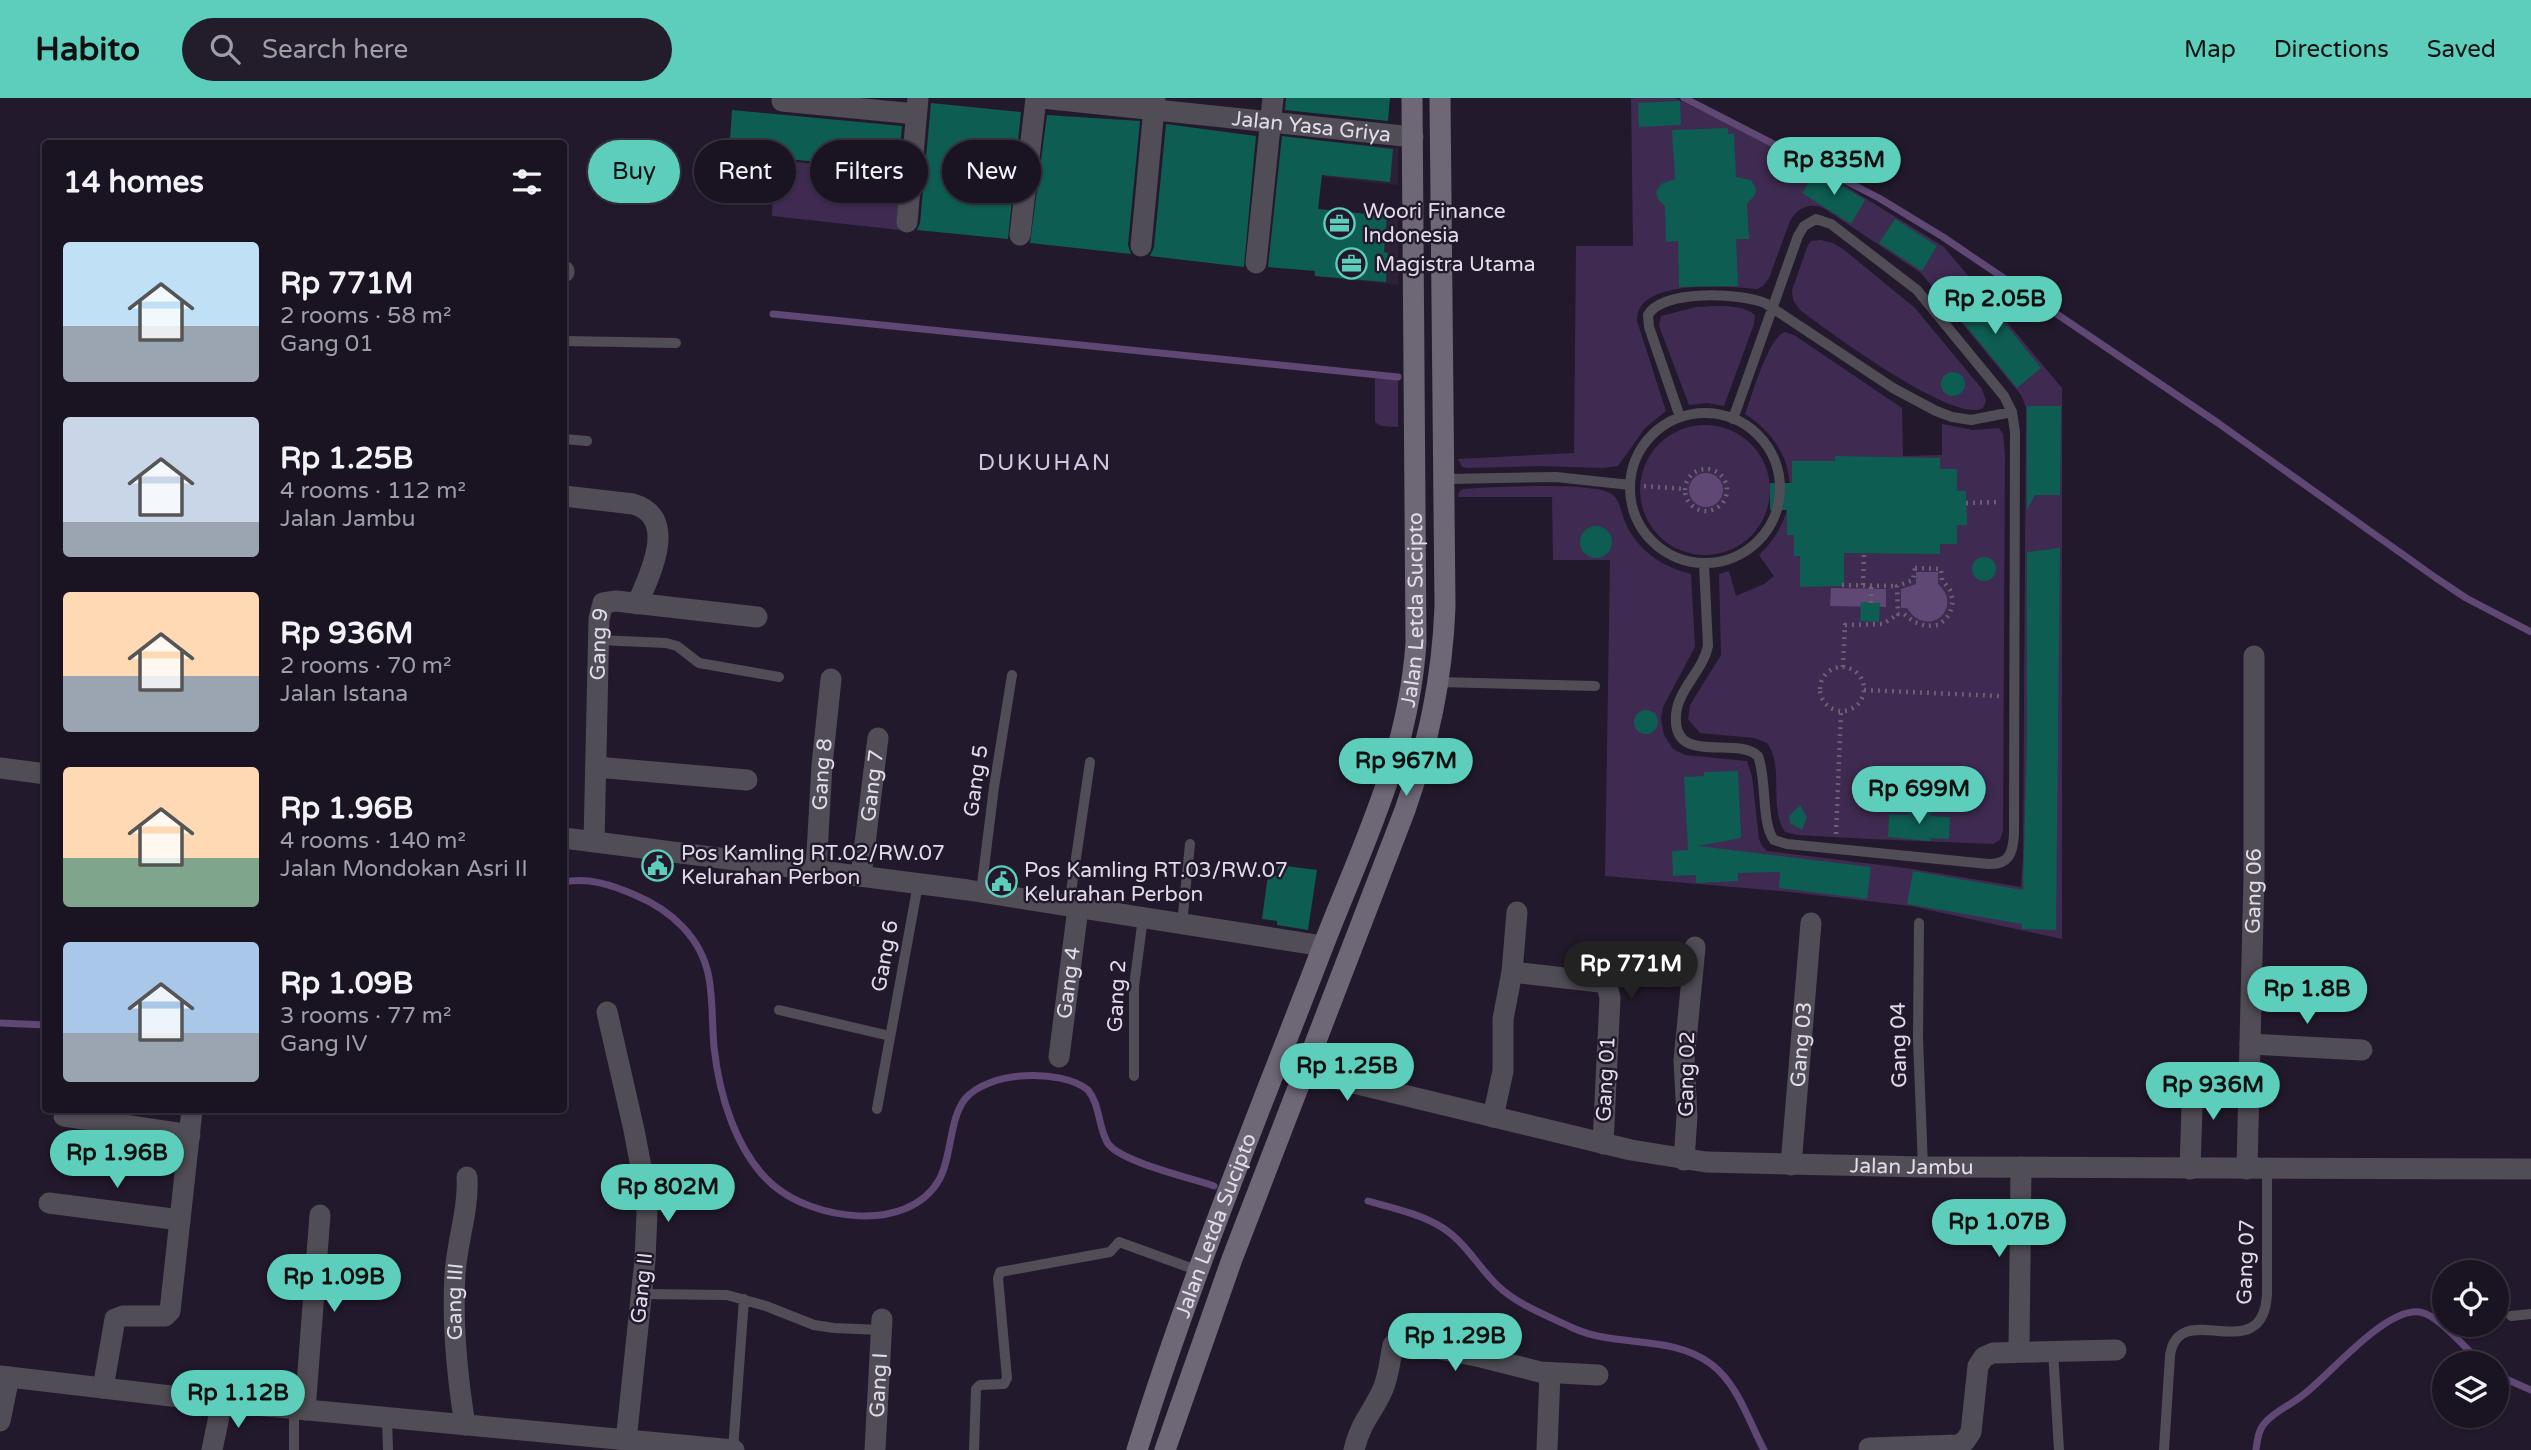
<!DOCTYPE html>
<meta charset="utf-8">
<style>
:root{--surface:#1a1321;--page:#231c2a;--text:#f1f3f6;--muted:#9f9ea5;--line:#38323f;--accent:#5ccebb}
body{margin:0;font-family:"Varela Round",sans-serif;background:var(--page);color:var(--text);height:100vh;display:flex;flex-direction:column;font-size:26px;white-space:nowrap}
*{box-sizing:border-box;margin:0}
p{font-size:23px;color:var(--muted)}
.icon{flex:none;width:38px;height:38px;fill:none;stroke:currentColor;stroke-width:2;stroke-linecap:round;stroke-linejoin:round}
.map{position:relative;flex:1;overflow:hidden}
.sheet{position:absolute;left:42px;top:42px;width:525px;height:973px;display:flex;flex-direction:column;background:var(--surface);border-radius:7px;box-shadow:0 2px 5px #0004,0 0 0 2px var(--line)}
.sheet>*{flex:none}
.hud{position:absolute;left:588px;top:42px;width:665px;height:63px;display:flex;gap:14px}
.buttons{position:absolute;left:2432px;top:1162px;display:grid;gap:14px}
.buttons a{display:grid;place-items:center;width:77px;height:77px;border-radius:50%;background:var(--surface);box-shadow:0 2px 5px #0004,0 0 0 2px var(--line);font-size:35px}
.price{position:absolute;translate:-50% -60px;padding:0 16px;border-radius:24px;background:var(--accent);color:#111;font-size:23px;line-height:46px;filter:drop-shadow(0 2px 4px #0008)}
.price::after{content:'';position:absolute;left:50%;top:42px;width:21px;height:16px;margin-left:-10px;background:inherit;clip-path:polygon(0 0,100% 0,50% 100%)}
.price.active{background:#222;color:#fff}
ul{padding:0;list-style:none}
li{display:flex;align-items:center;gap:21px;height:175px;padding:0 21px}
li span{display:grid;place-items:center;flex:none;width:196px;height:140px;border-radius:7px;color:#555}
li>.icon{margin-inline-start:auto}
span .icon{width:84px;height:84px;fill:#fffc;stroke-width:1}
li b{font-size:30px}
h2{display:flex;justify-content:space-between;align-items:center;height:84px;padding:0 21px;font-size:30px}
.chip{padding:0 24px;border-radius:32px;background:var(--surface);box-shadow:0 2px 5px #0004,0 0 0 2px var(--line);font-size:24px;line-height:63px}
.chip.active{background:var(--accent);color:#111}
header{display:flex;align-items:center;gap:42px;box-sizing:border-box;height:98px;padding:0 35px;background:var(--accent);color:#111}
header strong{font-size:33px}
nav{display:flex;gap:38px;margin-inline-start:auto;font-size:24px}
.search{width:490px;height:63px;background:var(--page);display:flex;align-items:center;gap:18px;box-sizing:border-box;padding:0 24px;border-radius:38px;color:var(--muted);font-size:26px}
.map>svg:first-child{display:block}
.built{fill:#2d2039}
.green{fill:#3f2a51}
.water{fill:#5f4874}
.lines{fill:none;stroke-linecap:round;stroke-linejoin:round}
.stream{stroke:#5f4874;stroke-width:7}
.building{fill:#0d5d52}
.path{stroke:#696172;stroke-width:4.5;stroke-dasharray:2 5;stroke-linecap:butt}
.lane{stroke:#514d56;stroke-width:10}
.street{stroke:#514d56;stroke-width:21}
.secondary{stroke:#6e6776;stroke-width:21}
.labels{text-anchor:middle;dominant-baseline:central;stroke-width:5;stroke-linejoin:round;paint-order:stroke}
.street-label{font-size:21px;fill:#e2dce9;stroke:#23192c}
.poi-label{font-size:21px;fill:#e2dce9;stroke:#23192c;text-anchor:start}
.neighbourhood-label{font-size:23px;letter-spacing:2px;fill:#d3c6e0;stroke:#23192c}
</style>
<header>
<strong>Habito</strong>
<div class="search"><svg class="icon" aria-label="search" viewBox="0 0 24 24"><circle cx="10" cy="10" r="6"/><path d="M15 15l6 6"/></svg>Search here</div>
<nav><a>Map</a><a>Directions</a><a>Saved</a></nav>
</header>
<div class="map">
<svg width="2531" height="1352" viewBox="0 0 2531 1352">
<rect width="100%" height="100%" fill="#23192c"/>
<!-- built -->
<path class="built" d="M 1327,43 L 1398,50 L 1398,87 L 1324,79 Z
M 1320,112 L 1398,118 L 1398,187 L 1314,178 Z"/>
<!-- green -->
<path class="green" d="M 1631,0 L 1675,0 L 1815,69 L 1944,149 L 2062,290 L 2062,841 L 1911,808 L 1781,793 L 1605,778 L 1610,462 L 1553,462 L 1552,399 L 1458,399 L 1459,394 L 1463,391 C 1492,389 1588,384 1610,395 C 1620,400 1621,415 1625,424 C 1637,452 1662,469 1691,476 L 1695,549 L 1663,609 L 1661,621 L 1664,637 L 1673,651 L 1685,657 L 1747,663 L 1752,678 L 1759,741 L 1762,748 L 1767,753 L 1913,771 L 2021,789 L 2023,757 L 2026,309 L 2021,297 L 1921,175 L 1825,111 C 1811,104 1798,109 1790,123 L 1769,180 L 1763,188 L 1757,191 C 1729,188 1635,180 1637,223 L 1666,313 L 1645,330 L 1618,368 L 1602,370 L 1540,368 L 1468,370 L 1462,369 L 1458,361 L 1574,355 L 1576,148 L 1633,148 Z
M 774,62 L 817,66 L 817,71 L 904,78 L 900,132 L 772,118 Z
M 1821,142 L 1833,145 L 1843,151 L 1915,210 L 1982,291 L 1986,303 L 1983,310 C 1955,327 1828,233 1800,212 L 1793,202 L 1792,192 L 1808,147 L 1811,143 Z
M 1696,209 C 1714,208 1741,205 1755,217 L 1754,226 L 1724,308 L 1707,305 L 1689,307 L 1659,228 L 1661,218 Z
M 1785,234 L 1794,237 L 1902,310 L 1903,358 L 1942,357 L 1942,326 L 1973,332 L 1999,330 L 2003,336 L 2005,356 L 2003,733 L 2000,742 L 1993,746 L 1868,741 L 1797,737 L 1785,734 C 1768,709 1785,670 1767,645 L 1754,640 L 1700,635 L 1688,621 L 1690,607 L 1721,557 L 1719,476 L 1729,473 L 1736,498 L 1764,486 L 1774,478 L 1759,457 C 1805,413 1799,350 1745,316 C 1752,298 1768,239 1785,234 Z
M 1375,276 L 1398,279 L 1398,329 L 1381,328 L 1375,324 Z
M1640 392a65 65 0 1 1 130 0a65 65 0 1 1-130 0Z"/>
<!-- water -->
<path class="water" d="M1689 392a17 17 0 1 1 34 0a17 17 0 1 1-34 0Z
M 1916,474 L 1938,474 L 1938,486 C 1965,510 1927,542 1907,510 L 1901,510 L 1901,491 L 1916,486 Z
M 1831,490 L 1886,491 L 1886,509 L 1830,508 Z"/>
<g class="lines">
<!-- stream -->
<path class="stream" d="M 1684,0 L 1879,100 L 1943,139 L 2218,325 L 2436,480 L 2466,500 L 2531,534
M 773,216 L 1398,279
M 564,784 C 588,779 612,787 635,797 C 671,812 702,840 709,880 C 713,903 712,926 714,949 C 719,996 736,1055 773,1087 C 813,1122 908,1136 939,1082 C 952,1059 949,1021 965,1001 C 988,973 1060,970 1088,992 C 1100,1007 1098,1027 1107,1044 C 1117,1063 1191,1080 1214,1088
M 0,925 L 46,927
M 1368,1103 C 1393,1110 1421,1116 1443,1130 C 1466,1145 1479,1170 1498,1188 C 1518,1207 1548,1218 1573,1230 C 1616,1250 1671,1236 1711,1266 C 1738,1286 1749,1324 1764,1352
M 2497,1277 L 2531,1292
M 2256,1352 C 2257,1344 2258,1333 2264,1326 C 2273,1314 2291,1307 2303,1297 C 2330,1277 2385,1209 2420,1214 C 2439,1217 2466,1252 2482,1265"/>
</g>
<!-- building -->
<path class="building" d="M 1286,0 L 1390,0 L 1388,23 L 1285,12 Z
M 1680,3 L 1681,27 L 1639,29 L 1638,5 Z
M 931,5 L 1021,14 L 1008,141 L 917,132 L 920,125 Z
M 732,12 L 902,28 L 898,76 L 819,69 L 819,64 L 776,60 L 777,43 L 730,41 Z
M 1047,17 L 1140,23 L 1128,147 L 1131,156 L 1030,145 Z
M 1166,26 L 1256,38 L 1244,169 L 1150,158 L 1154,149 Z
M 1728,30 L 1728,36 L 1734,36 L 1736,79 L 1751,82 L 1756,91 L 1755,97 L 1747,106 L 1749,141 L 1736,141 L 1738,188 L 1679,189 L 1678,143 L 1666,144 L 1665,108 L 1658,101 L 1656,94 L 1661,86 L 1675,81 L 1672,32 Z
M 1282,38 L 1393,51 L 1390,84 L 1322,77 L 1318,111 L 1387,118 L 1384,154 L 1388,155 L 1386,184 L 1315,178 L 1315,173 L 1268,169 Z
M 1817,72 L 1865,102 L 1851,126 L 1802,95 Z
M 1895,121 L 1937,148 L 1922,173 L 1879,145 Z
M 1973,186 L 2041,270 L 2017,290 L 1948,206 Z
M1941 286a12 12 0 1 1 24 0a12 12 0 1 1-24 0Z
M 2027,308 L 2061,308 L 2060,397 L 2035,397 L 2027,412 Z
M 1835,358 L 1940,360 L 1940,371 L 1957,371 L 1957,393 L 1966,393 L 1967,427 L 1957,427 L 1957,446 L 1940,446 L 1940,456 L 1844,455 L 1844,488 L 1800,489 L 1800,458 L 1794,458 L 1794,437 L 1787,437 L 1787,412 L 1770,412 L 1770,385 L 1792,385 L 1792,363 L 1835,363 Z
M1580 444a16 16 0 1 1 32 0a16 16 0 1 1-32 0Z
M 2060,450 L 2056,832 L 2022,831 L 2022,826 L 1907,806 L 1913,773 L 2023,792 L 2027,636 L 2027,454 Z
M1972 471a12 12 0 1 1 24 0a12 12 0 1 1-24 0Z
M 1861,504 L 1880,505 L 1879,524 L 1860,523 Z
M1634 624a12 12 0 1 1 24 0a12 12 0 1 1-24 0Z
M 1738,673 L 1741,740 L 1698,748 L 1871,769 L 1867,801 L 1779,790 L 1780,774 L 1738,775 L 1738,783 L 1696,785 L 1696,777 L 1673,778 L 1672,753 L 1688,752 L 1684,679 L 1704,678 L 1704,674 Z
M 1800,707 L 1807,719 L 1802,732 L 1790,725 L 1789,718 Z
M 1909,713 L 1931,714 L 1931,718 L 1950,719 L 1949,741 L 1930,740 L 1930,743 L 1888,739 L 1889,716 L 1908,717 Z
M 1278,767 L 1317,772 L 1308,832 L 1277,827 L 1277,823 L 1262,821 L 1268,777 L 1277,778 Z"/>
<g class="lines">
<!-- path -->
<path class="path" d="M1685 392a21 21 0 1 1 42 0a21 21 0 1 1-42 0Z
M 1644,388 L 1685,391
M 1966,405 L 2000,404
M 1915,470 L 1941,471 L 1942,482 L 1950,492 L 1953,503 L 1950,515 L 1945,522 L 1938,527 L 1926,528 L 1914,524 L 1904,516 L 1898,516 L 1897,488 L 1913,482 Z
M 1842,487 L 1897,488
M 1863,487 L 1864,455
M 1871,505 L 1871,487
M1820 591a22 22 0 1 1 44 0a22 22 0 1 1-44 0Z
M 1843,569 L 1845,527 L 1883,526 L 1898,516
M 1864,592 L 2000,598
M 1836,736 L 1841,614"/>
<!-- lane -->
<path class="lane" d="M 564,243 L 676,245
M1630 390a75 75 0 1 1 150 0a75 75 0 1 1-150 0Z
M 1680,319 L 1649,229 L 1648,217 C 1663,191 1741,195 1765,205 L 1893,290 L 1936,313 L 1952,319 L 1971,322 L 2012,314
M 564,341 L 587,343
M 1446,381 L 1556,379 L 1630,387
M 1704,466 L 1708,548 C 1703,573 1678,591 1676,617 C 1672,669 1736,637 1758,658 C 1767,680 1761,726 1774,742 L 1787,746 L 1988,766 C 2009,767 2013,755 2014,736 L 2015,334 L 2012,314 L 2004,298 L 1917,192 L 1831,126 L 1816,121 L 1804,128 L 1798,138 L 1733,321
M 598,542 L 666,545 L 677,548 L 699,565 L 779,579
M 1439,584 L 1595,588
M 981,794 L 994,689 L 1012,577
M 1069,808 L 1090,664
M 1919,825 L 1918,941 L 1923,1069
M 1182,826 L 1190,746
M 779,912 L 890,938
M 1134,978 L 1134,888 L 1143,820
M 877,1011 L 918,786
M 642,1196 L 727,1197 L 766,1208 L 814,1227 L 834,1230 L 882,1232
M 2511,1218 L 2531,1216
M 2053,1253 L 2059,1352
M 387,1320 L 388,1352
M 294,1352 L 294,1311
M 733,1352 L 744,1201
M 974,1352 L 976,1291 L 980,1287 L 1004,1286 L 1007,1280 L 998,1180 L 1000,1174 L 1110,1154 L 1119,1144 L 1199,1173
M 2164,1352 L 2170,1258 C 2178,1197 2263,1273 2267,1196 L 2267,1071"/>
<!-- street -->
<g class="street">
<path id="s1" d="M 1042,0 L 1413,39"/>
<path d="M 782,3 L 916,16"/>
<path d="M 907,124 L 918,0"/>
<path d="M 1020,137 L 1036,0"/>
<path d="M 1141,148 L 1155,0"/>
<path d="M 1256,165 L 1273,0"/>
<path d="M 564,174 L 564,173"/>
<path d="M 564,398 L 633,406 C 679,419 650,477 637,506"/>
<path d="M 596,669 L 747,682"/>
<path d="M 0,670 L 46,676"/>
<path d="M 564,740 L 968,792 L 1323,848"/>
<path id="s2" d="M 594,744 L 599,521 L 603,505 L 616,503 L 757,519"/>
<path id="s3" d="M 816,772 L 822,667 L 831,581"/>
<path id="s4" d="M 861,778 L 878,640"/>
<path d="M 1512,874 L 1600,884 L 1607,887 L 1610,900 L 1603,1046"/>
<path d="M 607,914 L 634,1032 L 645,1090 L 647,1115 L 645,1162 L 626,1343"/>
<path d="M 2250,946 L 2362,952"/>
<path id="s5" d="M 1059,959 L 1078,810"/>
<path id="s6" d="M 1304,973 L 1631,1052 L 1706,1064 L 1923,1069 L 2531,1071"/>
<path d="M 64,1018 L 190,1037"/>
<path d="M 1493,1019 L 1503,973 L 1503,921 L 1512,874 L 1517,814"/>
<path d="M 1684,1062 L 1687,1018 L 1684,963 L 1695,849"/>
<path id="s7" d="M 1791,1067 L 1811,825"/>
<path d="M 2190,1071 L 2193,977"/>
<path id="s8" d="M 2247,1071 L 2254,778 L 2254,558"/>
<path d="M 49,1105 L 180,1122"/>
<path d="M 2019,1253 L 2021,1069"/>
<path d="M 0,1278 L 222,1304 L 734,1352"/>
<path d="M 103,1290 L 115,1221 L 123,1218 L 165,1218 L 170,1213 L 192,1012"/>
<path d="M 305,1312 L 320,1117"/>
<path d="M 0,1323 L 9,1279"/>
<path id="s9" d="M 465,1327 C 457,1277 452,1227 455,1176 C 457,1143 469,1111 467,1079"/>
<path d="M 1869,1350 L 1958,1347 L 1965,1343 L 1971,1334 L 1978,1268 L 1984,1259 L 1993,1255 L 2116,1252"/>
<path d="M 212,1352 L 222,1304"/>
<path id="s10" d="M 875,1352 L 882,1221"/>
<path d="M 1354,1352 C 1360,1325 1373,1314 1383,1291 C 1389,1277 1390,1261 1393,1247 L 1399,1243 L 1481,1259 L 1540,1274 L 1598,1277"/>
<path d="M 1547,1352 L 1550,1275"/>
</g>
<!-- secondary -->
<g class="secondary">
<path id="s11" d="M 1137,1352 C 1190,1182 1258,1017 1322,851 C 1362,747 1408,660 1416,545 L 1412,0"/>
<path d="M 1165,1352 L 1232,1161 L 1405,712 C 1429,643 1442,582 1445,509 L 1440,0"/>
</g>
</g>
<!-- icons -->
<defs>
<symbol id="office-ring" viewBox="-11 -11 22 22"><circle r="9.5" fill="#23192c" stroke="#5ccebb" stroke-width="1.5"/><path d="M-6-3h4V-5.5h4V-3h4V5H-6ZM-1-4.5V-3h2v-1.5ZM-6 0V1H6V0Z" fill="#5ccebb"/></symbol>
<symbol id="civic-ring" viewBox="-11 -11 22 22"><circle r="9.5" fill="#23192c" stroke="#5ccebb" stroke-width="1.5"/><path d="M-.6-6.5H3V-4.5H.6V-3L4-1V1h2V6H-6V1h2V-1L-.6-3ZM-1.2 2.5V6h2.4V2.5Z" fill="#5ccebb"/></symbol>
</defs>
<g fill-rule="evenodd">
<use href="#office-ring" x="1322" y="108" width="35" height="35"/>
<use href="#office-ring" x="1334" y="148" width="35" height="35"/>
<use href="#civic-ring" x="640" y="750" width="35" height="35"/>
<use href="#civic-ring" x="984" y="766" width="35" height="35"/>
</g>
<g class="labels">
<!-- street labels -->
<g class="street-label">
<text stroke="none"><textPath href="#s1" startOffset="271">Jalan Yasa Griya</textPath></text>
<text stroke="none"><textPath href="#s11" startOffset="889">Jalan Letda Sucipto</textPath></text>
<text stroke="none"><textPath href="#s2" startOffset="198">Gang 9</textPath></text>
<text stroke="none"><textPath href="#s3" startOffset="96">Gang 8</textPath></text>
<text transform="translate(976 683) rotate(-82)">Gang 5</text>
<text stroke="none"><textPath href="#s4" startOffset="91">Gang 7</textPath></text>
<text stroke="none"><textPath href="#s8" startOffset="278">Gang 06</textPath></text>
<text transform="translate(885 858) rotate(-80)">Gang 6</text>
<text stroke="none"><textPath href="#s5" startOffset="75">Gang 4</textPath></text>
<text transform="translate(1117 898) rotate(-87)">Gang 2</text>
<text stroke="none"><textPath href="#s7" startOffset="121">Gang 03</textPath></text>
<text transform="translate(1899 947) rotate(-91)">Gang 04</text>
<text transform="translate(1687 976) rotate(-89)">Gang 02</text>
<text transform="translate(1606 981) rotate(-87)">Gang 01</text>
<text stroke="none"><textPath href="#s6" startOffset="618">Jalan Jambu</textPath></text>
<text stroke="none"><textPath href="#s11" startOffset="238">Jalan Letda Sucipto</textPath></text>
<text transform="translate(2246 1164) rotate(-88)">Gang 07</text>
<text transform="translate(642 1190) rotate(-84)">Gang II</text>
<text stroke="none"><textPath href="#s9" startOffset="124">Gang III</textPath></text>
<text stroke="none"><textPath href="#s10" startOffset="65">Gang I</textPath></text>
</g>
<!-- poi labels -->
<g class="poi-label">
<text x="1363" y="113">Woori Finance<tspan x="1363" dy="24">Indonesia</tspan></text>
<text x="1375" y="166">Magistra Utama</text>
<text x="681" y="755">Pos Kamling RT.02/RW.07<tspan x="681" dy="24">Kelurahan Perbon</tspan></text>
<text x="1024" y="772">Pos Kamling RT.03/RW.07<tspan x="1024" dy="24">Kelurahan Perbon</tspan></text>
</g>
<!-- neighbourhood labels -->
<g class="neighbourhood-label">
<text x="1045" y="365">DUKUHAN</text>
</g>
</g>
</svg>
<div class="buttons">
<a><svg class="icon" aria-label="locate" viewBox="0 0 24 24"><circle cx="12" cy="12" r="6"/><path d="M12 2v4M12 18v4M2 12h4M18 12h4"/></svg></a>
<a><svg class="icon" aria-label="layers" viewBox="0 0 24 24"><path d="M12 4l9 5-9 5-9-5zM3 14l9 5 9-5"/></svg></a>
</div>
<b class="price" style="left:1834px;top:99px">Rp 835M</b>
<b class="price" style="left:1995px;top:238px">Rp 2.05B</b>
<b class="price" style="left:1406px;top:700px">Rp 967M</b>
<b class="price" style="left:1919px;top:728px">Rp 699M</b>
<b class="price active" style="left:1631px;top:903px">Rp 771M</b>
<b class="price" style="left:2307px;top:928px">Rp 1.8B</b>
<b class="price" style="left:1347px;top:1005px">Rp 1.25B</b>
<b class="price" style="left:2213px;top:1024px">Rp 936M</b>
<b class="price" style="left:117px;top:1092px">Rp 1.96B</b>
<b class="price" style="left:668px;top:1126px">Rp 802M</b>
<b class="price" style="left:1999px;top:1161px">Rp 1.07B</b>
<b class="price" style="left:334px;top:1216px">Rp 1.09B</b>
<b class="price" style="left:1455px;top:1275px">Rp 1.29B</b>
<b class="price" style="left:238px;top:1332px">Rp 1.12B</b>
<div class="hud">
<a class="chip active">Buy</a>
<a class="chip">Rent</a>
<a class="chip">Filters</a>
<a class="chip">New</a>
</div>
<section class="sheet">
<h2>14 homes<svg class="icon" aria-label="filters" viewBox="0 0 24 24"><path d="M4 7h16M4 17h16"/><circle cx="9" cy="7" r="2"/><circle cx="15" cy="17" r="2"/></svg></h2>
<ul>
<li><span style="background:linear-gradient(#bfe0f5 60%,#9aa5b1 0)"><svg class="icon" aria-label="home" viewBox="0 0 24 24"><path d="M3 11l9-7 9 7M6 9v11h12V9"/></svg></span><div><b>Rp 771M</b><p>2 rooms · 58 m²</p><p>Gang 01</p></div></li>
<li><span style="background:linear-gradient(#c9d6e8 75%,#9aa5b1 0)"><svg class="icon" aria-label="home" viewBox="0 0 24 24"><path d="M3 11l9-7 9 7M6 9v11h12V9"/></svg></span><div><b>Rp 1.25B</b><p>4 rooms · 112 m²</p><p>Jalan Jambu</p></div></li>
<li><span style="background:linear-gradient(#ffd9b3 60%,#9aa5b1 0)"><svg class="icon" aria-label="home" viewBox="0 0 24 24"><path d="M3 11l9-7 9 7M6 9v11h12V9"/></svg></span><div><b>Rp 936M</b><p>2 rooms · 70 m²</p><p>Jalan Istana</p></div></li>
<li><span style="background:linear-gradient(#ffd9b3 65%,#7fa58c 0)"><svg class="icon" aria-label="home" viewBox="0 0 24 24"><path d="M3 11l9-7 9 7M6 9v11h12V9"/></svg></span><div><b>Rp 1.96B</b><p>4 rooms · 140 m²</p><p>Jalan Mondokan Asri II</p></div></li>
<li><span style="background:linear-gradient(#a9c7e8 65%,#9aa5b1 0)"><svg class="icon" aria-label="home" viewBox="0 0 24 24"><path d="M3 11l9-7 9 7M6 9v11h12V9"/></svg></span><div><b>Rp 1.09B</b><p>3 rooms · 77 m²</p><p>Gang IV</p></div></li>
</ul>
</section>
</div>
